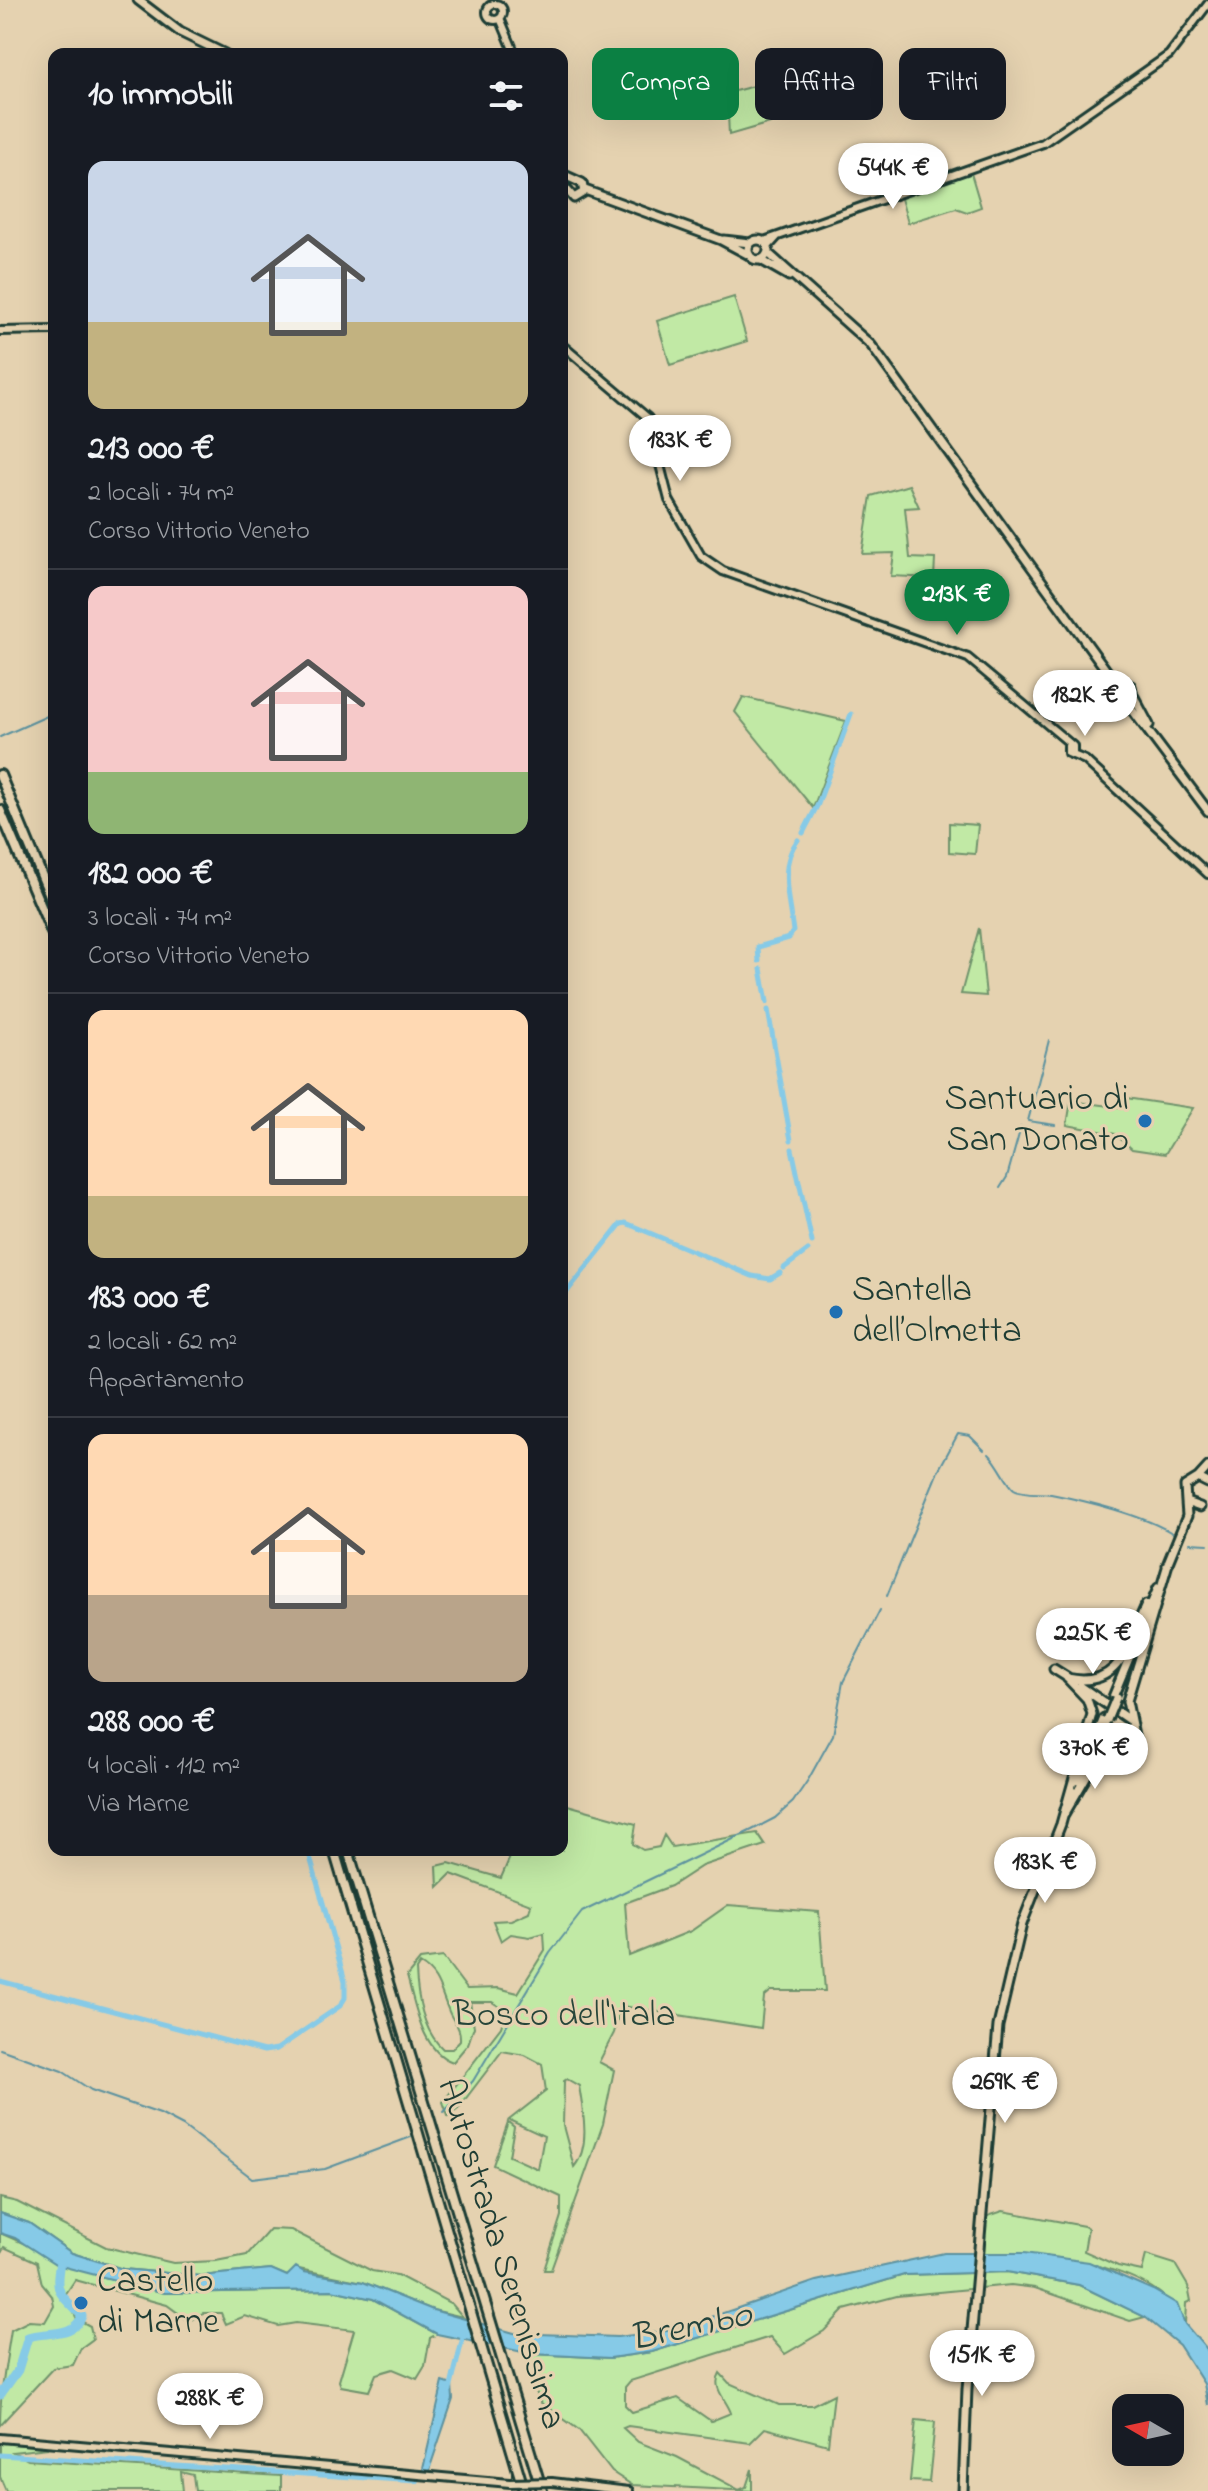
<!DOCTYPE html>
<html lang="it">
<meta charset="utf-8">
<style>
:root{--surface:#171b24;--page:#242831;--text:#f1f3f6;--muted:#9ea1a6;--line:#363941;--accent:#0b8043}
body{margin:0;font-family:"Indie Flower",sans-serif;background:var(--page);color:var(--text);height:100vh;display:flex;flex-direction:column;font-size:30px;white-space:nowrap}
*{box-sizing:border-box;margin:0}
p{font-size:26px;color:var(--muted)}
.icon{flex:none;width:44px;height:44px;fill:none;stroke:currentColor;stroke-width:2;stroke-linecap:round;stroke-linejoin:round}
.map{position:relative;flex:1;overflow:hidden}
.sheet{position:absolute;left:48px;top:48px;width:520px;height:1808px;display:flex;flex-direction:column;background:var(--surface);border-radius:16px;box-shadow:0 8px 32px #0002}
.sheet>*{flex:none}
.guide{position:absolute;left:592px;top:48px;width:496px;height:72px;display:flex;gap:16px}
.needle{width:52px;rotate:279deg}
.buttons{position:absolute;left:1112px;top:2394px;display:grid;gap:16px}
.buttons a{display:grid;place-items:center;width:72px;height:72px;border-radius:16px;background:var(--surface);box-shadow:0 8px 32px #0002;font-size:40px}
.price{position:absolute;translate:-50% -68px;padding:0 18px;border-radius:28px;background:#fff;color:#222;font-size:26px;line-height:52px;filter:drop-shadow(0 2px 4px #0008)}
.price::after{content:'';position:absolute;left:50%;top:48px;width:24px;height:18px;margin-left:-12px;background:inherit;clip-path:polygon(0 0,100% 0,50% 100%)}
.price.on{background:var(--accent);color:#fff}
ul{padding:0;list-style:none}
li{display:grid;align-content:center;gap:16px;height:424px;padding:0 40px}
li+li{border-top:2px solid var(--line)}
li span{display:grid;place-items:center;height:248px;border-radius:16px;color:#555}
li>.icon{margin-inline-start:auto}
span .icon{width:144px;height:144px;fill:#fffc;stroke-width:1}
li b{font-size:34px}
h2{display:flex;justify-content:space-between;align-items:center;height:96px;padding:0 40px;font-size:34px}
.tag{padding:0 28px;border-radius:16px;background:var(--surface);box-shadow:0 8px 32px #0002;font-size:28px;line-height:72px}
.tag.on{background:var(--accent);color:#fff}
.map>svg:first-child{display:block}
.green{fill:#c1e9a5;stroke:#70936c;stroke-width:2;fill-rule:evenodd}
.water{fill:#86cae7;stroke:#5d929f;stroke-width:2}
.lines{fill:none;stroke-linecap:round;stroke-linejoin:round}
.stream{stroke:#5d929f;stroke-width:2}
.canal{stroke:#86cae7;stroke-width:5}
.river{stroke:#86cae7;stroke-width:9}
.minor-casing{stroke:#1f3d34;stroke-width:12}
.major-casing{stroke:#1f3d34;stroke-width:13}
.highway-casing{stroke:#1f3d34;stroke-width:14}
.minor{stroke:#e5d2b0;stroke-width:6}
.major{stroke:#e5d2b0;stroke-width:7}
.highway{stroke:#e5d2b0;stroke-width:8}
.minor-bridge-casing{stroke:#1f3d34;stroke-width:12;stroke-linecap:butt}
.major-bridge-casing{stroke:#1f3d34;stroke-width:13;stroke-linecap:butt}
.minor-bridge{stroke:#e5d2b0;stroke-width:6}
.major-bridge{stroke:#e5d2b0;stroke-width:7}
.poi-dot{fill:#1f6fb2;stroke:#e5d2b0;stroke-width:3}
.labels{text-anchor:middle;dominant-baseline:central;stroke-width:6;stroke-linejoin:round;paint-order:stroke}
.poi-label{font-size:36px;fill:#1f3d34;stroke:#e5d2b0;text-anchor:start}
.park-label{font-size:36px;fill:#27463a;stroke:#e5d2b0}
.street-label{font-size:36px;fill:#1f3d34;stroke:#e5d2b0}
.water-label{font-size:38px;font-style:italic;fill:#24443d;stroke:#e5d2b0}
</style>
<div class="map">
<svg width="1208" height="2491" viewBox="0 0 1208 2491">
<rect width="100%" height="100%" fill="#e5d2b0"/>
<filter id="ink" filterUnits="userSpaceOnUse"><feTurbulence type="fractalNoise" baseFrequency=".0125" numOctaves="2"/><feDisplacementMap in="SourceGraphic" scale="16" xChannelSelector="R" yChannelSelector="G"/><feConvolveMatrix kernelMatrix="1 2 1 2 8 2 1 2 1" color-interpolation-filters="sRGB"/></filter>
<g filter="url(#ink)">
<!-- green -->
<path class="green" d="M 789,77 L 801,114 L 729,135 L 727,93 Z
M 971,173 L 981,207 L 967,212 L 956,208 L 908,223 L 900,195 Z
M 734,297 L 747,341 L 670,365 L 657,321 Z
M 909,485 L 919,507 L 905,508 L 910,558 L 935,559 L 934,578 L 891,576 L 894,553 L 862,554 L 871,496 Z
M 743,697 L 846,721 L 813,808 L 735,712 Z
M 949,823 L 978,825 L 975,854 L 949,852 Z
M 979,928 L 986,996 L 961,994 Z
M 1126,1098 L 1193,1108 L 1165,1154 L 1132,1149 L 1115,1134 L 1067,1125 L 1071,1101 L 1125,1108 Z
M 564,1804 L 636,1824 L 633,1844 L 643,1850 L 659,1847 L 664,1835 L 672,1847 L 757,1833 L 765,1845 L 702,1866 L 671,1886 L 625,1903 L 629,1956 L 691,1931 L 728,1905 L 819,1912 L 825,1991 L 771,1991 L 764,1997 L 761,2028 L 621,2006 L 614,2033 L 599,2062 L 614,2070 L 603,2124 L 551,2270 L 544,2270 L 561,2216 L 561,2197 L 493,2165 L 508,2122 L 514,2127 L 509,2156 L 538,2169 L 544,2136 L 509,2120 L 546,2091 L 542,2064 L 525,2055 L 502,2051 L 457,2110 L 448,2116 L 443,2102 L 501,2027 L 506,2011 L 492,2002 L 470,2002 L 474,2027 L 468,2044 L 453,2062 C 422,2052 415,2004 407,1976 L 420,1960 L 443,1957 L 467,1989 L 498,1988 L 518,1993 L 545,1950 L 544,1933 L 530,1937 L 511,1934 L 501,1941 L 493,1921 L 511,1920 L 529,1912 L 531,1904 L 451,1874 L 438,1887 L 437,1866 L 449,1863 L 501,1878 L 513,1850 L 562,1850 ZM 420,1964 C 439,1975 440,1991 448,2009 C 452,2022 461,2025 460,2040 L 452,2049 L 443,2049 C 423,2031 417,1996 416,1970 ZM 567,2079 L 579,2086 C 583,2111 591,2147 574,2167 L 563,2126 L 564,2081 Z
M 0,2198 L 17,2202 L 106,2247 L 173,2263 L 216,2261 L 247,2255 L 270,2229 L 291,2230 L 372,2271 L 397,2275 L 452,2304 L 463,2317 L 433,2310 L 363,2282 L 299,2269 L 287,2276 L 271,2269 L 201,2276 L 123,2269 L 72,2253 L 29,2223 L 0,2213 Z
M 1003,2211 L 1084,2226 L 1088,2228 L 1084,2251 L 1118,2266 L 1142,2271 L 1146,2255 L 1175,2264 L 1188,2286 L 1191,2301 L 1186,2303 L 1185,2324 C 1159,2263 1043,2253 984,2253 L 985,2217 Z
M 0,2233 L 94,2274 L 165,2293 L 332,2290 L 373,2299 L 437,2334 L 430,2338 L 425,2366 L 417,2379 L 393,2369 L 376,2374 L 369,2391 L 341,2386 L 339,2381 L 354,2330 L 296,2323 L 278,2326 L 245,2316 L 226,2324 L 221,2313 L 203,2313 L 189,2321 L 167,2305 L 75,2280 L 65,2295 L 77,2319 L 90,2326 L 93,2339 L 81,2348 L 73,2365 L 53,2368 L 0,2425 C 0,2392 6,2363 11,2330 L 29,2321 L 45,2322 L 54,2306 L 52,2296 L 42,2284 L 37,2262 L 4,2247 L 0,2254 Z
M 1007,2272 L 1079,2285 L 1145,2317 L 1130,2321 L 1035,2288 L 1011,2285 L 897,2296 L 844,2310 L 824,2331 L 785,2354 L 770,2337 L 630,2381 L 625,2387 L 625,2405 L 632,2412 L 678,2398 L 711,2421 L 731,2413 C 727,2400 711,2388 720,2373 L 729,2383 L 779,2405 L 812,2405 L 834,2394 L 828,2445 L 765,2428 L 750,2443 L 628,2426 L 623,2428 L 638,2442 L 677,2457 L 739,2490 L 746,2487 L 752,2469 L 752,2491 L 632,2485 L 612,2472 L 579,2430 L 540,2402 L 527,2367 L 532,2354 L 610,2358 L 652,2352 L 904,2275 Z
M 916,2420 L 935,2422 L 929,2482 L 910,2481 Z
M 0,2442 L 48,2448 L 13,2452 L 28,2460 L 281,2476 L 281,2491 L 195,2491 L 193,2475 L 181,2472 L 183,2491 L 6,2491 L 0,2477 Z"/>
<!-- water -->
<path class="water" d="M 0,2213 L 29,2223 L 72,2253 L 123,2269 L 201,2276 L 271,2269 L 287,2276 L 296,2267 L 304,2272 L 363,2282 L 433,2310 L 514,2333 L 617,2337 L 674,2330 L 816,2281 L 944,2253 L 1024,2253 L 1089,2262 L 1153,2290 L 1177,2304 L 1185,2324 L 1208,2351 L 1208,2405 L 1204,2384 L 1179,2345 L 1145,2317 L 1079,2285 L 1007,2272 L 904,2275 L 652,2352 L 610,2358 L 532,2354 L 437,2334 L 373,2299 L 332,2290 L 165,2293 L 57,2265 L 15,2238 L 0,2233 Z
M 443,2382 L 452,2385 L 453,2399 L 429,2470 L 423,2469 Z"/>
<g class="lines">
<!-- stream -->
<path class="stream" d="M 0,737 L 54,713
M 1049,1040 L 1028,1121 L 1055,1125
M 1000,1188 L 1007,1177 L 1021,1127
M 989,1454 C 999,1464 1006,1482 1014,1489 C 1024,1495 1040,1492 1051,1494 C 1087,1501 1143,1515 1174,1534
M 1190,1543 L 1208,1544
M 887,1596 L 938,1471 L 958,1434 L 970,1436 L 984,1450
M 0,2049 L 62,2071 L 91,2090 L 160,2114 L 183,2126 L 252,2178 L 325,2169 L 411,2137
M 444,2112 L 473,2081 L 550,1953 L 582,1912 L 752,1830 L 775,1818 L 793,1802 L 808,1780 L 833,1735 L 843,1682 L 880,1610"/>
<!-- canal -->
<path class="canal" d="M 803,833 L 818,804 L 851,714
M 759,961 L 758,947 L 789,938 L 793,931 C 789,902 778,864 798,840
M 761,969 L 767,1002
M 768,1010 L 791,1140
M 792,1149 L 812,1242
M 784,1268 L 808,1250
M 562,1298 L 621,1224 L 626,1223 L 752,1276 L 770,1279 L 780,1273
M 0,1981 L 264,2051 L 277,2049 L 340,2006 L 345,1998 L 345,1981 L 308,1850
M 450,2390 L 464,2333
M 0,2455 L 417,2481 L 429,2465"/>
<!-- river -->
<path class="river" d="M 0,2395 L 18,2370 L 28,2337 C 46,2331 74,2338 82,2316 C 57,2291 54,2293 61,2256"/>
<defs>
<path id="minor" d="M487 12a8 8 0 1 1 16 0a8 8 0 1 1-16 0Z
M 500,18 L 515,54
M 764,241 L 1043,143 L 1169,55 L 1208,4
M 768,247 L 777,237
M 0,331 L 54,330
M 562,345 L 648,418 L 669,500 L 701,556 L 723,571 L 968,658 L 1073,746 L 1073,753
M 1068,746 L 1068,753 L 1085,760 L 1208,874
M 0,2438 L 510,2483
M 552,2482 L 629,2491"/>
<path id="major" d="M 138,0 L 180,32 L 225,54
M 562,174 L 582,183 L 584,192 L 574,198 L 562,184
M 585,190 L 721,240 L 749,255
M748 250a10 10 0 1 1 20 0a10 10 0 1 1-20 0Z
M 724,240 L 750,243
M 768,253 L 871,345 L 1109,674 L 1131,686 L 1133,696 L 1126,703 L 1118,703 L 1112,697 L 1113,688 L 1120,683
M 761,260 L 789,276
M 1133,695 L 1149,725
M 1122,704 L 1133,711 L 1208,811
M 1198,1478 L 1208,1467
M 1200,1507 L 1186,1502 L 1185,1486 L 1198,1478 L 1208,1483
M 1167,1565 L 1187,1516 L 1186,1502
M 1054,1669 L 1070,1679
M 1067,1678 C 1121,1690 1127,1645 1146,1605
M 1080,1686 L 1129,1720
M 1113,1697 L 1158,1588
M 1105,1725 L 1106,1744 L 1119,1751
M 1078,1781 L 1104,1718
M 1064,1815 L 1093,1765 L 1128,1749 L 1135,1740 L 1127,1701 L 1168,1564
M 963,2491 L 967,2389 L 998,2026 L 1022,1924 L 1061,1824 L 1092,1714 L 1087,1699 L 1067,1678"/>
<path id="highway" d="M 0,775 L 54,905
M 0,810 L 54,937
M 334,1850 L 524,2491
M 348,1850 L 542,2491"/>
</defs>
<!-- minor casing -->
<use href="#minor" class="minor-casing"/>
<!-- major casing -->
<use href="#major" class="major-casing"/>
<!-- highway casing -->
<use href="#highway" class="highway-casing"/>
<!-- minor -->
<use href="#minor" class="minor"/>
<!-- major -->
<use href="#major" class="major"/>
<!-- highway -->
<use href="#highway" class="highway"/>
<defs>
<path id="minor-bridge" d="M 510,2483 L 552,2482"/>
<path id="major-bridge" d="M 1107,1720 L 1116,1698"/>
</defs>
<!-- minor-bridge casing -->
<use href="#minor-bridge" class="minor-bridge-casing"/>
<!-- major-bridge casing -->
<use href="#major-bridge" class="major-bridge-casing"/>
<!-- minor-bridge -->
<use href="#minor-bridge" class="minor-bridge"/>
<!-- major-bridge -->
<use href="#major-bridge" class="major-bridge"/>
</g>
</g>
<!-- markers -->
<g class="poi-dot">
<circle cx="1145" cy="1121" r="8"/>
<circle cx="836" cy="1312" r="8"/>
<circle cx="81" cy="2303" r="8"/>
</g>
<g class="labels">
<!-- poi labels -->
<g class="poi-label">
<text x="1129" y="1100" text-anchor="end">Santuario di<tspan x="1129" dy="41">San Donato</tspan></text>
<text x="852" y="1291">Santella<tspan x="852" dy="41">dell’Olmetta</tspan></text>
<text x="97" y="2282">Castello<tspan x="97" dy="41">di Marne</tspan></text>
</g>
<!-- park labels -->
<g class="park-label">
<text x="564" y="2016">Bosco dell'Itala</text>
</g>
<!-- street labels -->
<g class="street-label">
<text transform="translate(500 2254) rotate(73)">Autostrada Serenissima</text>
</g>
<!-- water labels -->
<g class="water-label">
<text transform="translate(691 2328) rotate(-12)">Brembo</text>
</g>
</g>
</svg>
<div class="buttons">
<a><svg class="needle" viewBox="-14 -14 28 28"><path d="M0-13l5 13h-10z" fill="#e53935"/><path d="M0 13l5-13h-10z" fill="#9ea1a6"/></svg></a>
</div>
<b class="price" style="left:893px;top:211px">544K €</b>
<b class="price" style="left:680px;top:483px">183K €</b>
<b class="price on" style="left:957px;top:637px">213K €</b>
<b class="price" style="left:1085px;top:738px">182K €</b>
<b class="price" style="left:1093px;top:1676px">225K €</b>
<b class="price" style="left:1095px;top:1791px">370K €</b>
<b class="price" style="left:1045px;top:1905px">183K €</b>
<b class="price" style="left:1005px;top:2125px">269K €</b>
<b class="price" style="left:982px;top:2398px">151K €</b>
<b class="price" style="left:210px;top:2441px">288K €</b>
<div class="guide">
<a class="tag on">Compra</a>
<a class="tag">Affitta</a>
<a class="tag">Filtri</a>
</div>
<section class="sheet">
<h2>10 immobili<svg class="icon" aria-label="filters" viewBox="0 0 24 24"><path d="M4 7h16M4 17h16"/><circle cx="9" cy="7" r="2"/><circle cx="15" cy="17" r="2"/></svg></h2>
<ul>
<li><span style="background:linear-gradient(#c9d6e8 65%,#c2b280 0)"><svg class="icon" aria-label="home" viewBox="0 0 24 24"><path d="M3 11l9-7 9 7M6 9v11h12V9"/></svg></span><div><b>213 000 €</b><p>2 locali · 74 m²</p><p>Corso Vittorio Veneto</p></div></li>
<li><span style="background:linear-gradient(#f6c9c9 75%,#8fb573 0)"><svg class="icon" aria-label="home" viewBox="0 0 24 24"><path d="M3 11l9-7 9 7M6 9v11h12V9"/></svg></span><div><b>182 000 €</b><p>3 locali · 74 m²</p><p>Corso Vittorio Veneto</p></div></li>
<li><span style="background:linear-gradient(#ffd9b3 75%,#c2b280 0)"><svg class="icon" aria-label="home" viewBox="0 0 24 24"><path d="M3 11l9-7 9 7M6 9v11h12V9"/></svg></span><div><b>183 000 €</b><p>2 locali · 62 m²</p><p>Appartamento</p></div></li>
<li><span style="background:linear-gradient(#ffd9b3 65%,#b9a48a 0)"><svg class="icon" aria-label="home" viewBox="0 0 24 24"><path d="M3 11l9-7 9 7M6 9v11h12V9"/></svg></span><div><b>288 000 €</b><p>4 locali · 112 m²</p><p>Via Marne</p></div></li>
</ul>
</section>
</div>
